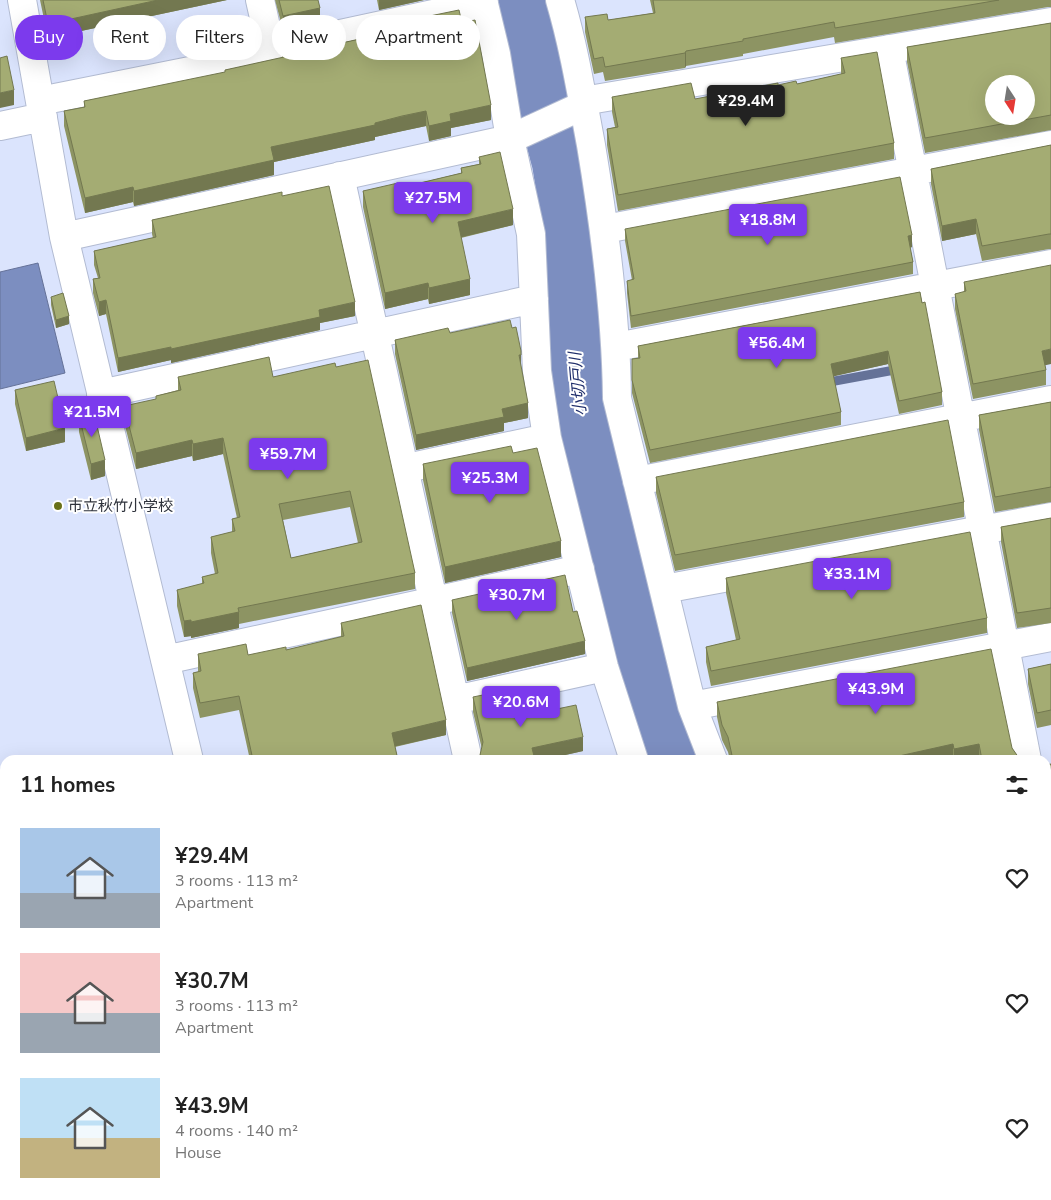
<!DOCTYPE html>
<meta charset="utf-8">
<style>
:root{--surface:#fff;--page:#f6f6f6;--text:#222;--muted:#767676;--accent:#7c3aed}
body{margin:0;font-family:"Nunito Sans","Noto Sans JP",sans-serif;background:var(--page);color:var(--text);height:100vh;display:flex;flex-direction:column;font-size:19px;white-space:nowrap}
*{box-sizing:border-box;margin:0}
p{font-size:16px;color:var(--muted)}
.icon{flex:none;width:28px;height:28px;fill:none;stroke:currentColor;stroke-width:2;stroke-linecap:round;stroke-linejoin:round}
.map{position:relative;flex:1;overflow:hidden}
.sheet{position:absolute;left:0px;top:755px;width:1051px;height:445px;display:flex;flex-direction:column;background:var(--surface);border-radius:15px 15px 0 0;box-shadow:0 5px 20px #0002}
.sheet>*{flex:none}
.top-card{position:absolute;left:15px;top:15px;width:500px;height:45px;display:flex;gap:10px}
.needle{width:32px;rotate:168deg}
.buttons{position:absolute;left:985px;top:75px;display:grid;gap:10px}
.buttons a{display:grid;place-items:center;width:50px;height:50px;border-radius:50%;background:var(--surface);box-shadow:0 5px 20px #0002;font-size:25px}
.price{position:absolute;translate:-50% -42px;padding:0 11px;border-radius:5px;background:var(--accent);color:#fff;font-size:16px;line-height:32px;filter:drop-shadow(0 1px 2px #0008)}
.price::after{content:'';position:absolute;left:50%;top:30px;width:15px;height:11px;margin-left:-8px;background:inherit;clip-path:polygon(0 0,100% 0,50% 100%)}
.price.current{background:#222;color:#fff}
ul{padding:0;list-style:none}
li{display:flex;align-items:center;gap:15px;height:125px;padding:0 20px}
li span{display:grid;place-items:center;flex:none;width:140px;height:100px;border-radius:0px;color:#555}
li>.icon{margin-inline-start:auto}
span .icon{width:60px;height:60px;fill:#fffc;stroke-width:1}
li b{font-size:21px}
h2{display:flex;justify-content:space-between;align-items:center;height:60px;padding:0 20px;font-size:21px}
.tag{padding:0 18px;border-radius:22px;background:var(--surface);box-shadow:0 5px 20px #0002;font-size:18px;line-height:45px}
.tag.current{background:var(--accent);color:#fff}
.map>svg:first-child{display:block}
.water{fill:#7c8ec0;stroke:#657298}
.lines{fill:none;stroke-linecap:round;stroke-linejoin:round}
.stream{stroke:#657298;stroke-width:9}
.river{stroke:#7c8ec0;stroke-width:54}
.minor-casing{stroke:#b2bbd2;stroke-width:30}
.minor{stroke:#fff;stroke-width:28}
.wall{fill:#8d9463;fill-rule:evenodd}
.shaded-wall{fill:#737850}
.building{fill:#a4ac73;stroke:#737850;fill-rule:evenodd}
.poi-dot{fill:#697119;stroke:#fff;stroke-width:2}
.labels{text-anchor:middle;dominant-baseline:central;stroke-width:4;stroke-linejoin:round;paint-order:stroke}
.poi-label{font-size:15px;fill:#2e323b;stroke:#fff;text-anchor:start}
.water-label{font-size:16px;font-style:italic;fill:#1f2e6b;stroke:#fff}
</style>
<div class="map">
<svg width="1051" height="1200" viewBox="0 0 1051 1200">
<rect width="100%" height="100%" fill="#dbe4fd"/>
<!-- water -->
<path class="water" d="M 38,263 L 65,373 L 0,389 L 0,272 Z"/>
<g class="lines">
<!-- stream -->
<path class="stream" d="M 824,383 L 900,369"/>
<!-- river -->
<path class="river" d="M 522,0 L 538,86 L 559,163 L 571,239 L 577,405 L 653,710 L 673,760
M 815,1195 L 816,1200"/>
<defs>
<path id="minor" d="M 22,0 L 64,237 L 189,760
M 260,0 L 271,49
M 483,0 L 496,54 L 510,139 L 531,234 L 537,371 L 547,438 L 604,667 L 634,760
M 560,0 C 574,47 582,97 591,145 C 605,229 616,313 617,398 L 692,706 L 713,760
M 889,49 L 1027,760
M 40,101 L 250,59 L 271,49 L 484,3
M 583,101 L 1051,22
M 0,126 L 43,117
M 340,176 L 468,760
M 605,229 L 1051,145
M 64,237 L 510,139 L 584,105
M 616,347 L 1051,264
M 101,394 L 534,299
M 407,468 L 547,438
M 637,481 L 1051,400
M 664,589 L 1051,517
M 165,660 L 580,569
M 455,700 L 604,667
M 692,706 L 1051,637
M 1046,823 L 1051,823
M 0,1111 L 5,1110
M 544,1195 L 546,1200
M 779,1195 L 780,1200
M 844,1195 L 845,1200"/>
</defs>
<!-- minor casing -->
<use href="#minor" class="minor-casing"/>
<!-- minor -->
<use href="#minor" class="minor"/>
</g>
<!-- wall -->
<path class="wall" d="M 40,0 L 227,0 L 48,38 Z
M 275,0 L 318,0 L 320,22 L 283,30 Z
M 377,0 L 424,0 L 379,10 Z
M 650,0 L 1051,0 L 1051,7 L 1048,7 L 835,43 L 834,37 L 743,54 L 743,56 L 686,66 L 685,68 L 605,81 L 603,72 L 594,74 L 585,32 L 585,17 L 608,20 L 653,13 Z
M 462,23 L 491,120 L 451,128 L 451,136 L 429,141 L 426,126 L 402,131 L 375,137 L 375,140 L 274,162 L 274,175 L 134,206 L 133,202 L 85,213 L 64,126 L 64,111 L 84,107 L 84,101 L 225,73 L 225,70 L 282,58 L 282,48 L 328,46 L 386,33 L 386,25 Z
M 1051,23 L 1051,130 L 925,153 L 907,62 L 907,47 Z
M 841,58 L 894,143 L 894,159 L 618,211 L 607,145 L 607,129 L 615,127 L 612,112 L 612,97 L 695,99 L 778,85 L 797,84 L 841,74 Z
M 1051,145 L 1051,249 L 1049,249 L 982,261 L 976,234 L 942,241 L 931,184 L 931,169 Z
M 479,157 L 513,225 L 461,238 L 470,295 L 429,304 L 428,299 L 385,309 L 363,207 L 363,191 L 399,188 L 461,173 L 461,168 L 479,164 Z
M 282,196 L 355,316 L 320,323 L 320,330 L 171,363 L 171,360 L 118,372 L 106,314 L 99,316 L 93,293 L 93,279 L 98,278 L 94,265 L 94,251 L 153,238 L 152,234 L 152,220 Z
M 625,229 L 912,247 L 910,248 L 913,262 L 913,274 L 631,328 L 627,293 L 627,281 L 632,280 L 625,241 Z
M 964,282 L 1045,365 L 1046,370 L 1046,385 L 973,399 L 955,309 L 955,294 L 964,292 Z
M 920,292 L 942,392 L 942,405 L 899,414 L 888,364 L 833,376 L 841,412 L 841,425 L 650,463 L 632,393 L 632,359 L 638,358 L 638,346 Z
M 51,297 L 69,324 L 56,328 L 51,305 Z
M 450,333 L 521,369 L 528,418 L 504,423 L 504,431 L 416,450 L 395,354 L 395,340 Z
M 336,367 L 415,573 L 415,589 L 239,624 L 239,628 L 191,638 L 191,636 L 184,637 L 177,606 L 177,590 L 202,584 L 202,577 L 215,574 L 211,553 L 211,537 L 232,532 L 232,519 L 237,518 L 223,454 L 193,461 L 192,456 L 136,469 L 124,422 L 124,406 L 156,400 L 156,396 L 178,390 L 178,377 L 273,377 ZM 350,507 L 358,543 L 291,558 L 283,520 Z
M 15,390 L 65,442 L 26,451 L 15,404 Z
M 1051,402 L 1051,502 L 995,512 L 979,430 L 979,415 Z
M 79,416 L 105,476 L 91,480 L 79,432 Z
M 513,453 L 561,557 L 445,583 L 423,480 L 423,464 Z
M 656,477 L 964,502 L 964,517 L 675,571 L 656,493 Z
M 1051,518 L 1051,623 L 1017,628 L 1001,542 L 1001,527 Z
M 726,578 L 987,618 L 987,633 L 711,686 L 706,662 L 706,647 L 736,640 L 726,593 Z
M 452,600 L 573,612 L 585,654 L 467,681 L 452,613 Z
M 341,623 L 446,735 L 395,747 L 398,760 L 250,760 L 239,710 L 200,718 L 193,688 L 193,673 L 198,672 L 198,654 L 248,655 L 286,650 L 341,637 Z
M 1051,664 L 1051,725 L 1037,728 L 1028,684 L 1028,669 Z
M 473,697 L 514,718 L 583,751 L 543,760 L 480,760 L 480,755 L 482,749 L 473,712 Z
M 717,702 L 1012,748 L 1020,760 L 979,760 L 979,758 L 971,760 L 730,760 L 728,752 L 722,740 L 717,717 Z
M 1051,764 L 1051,808 L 1046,808 L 1046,765 Z"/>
<!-- shaded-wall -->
<path class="shaded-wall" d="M 158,0 L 227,0 L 48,38 L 48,24 Z
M 379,0 L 424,0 L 379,10 Z
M 320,8 L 320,22 L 283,30 L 283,16 Z
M 686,51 L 686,66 L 685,68 L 685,53 Z
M 14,90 L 14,105 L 0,108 L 0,93 Z
M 491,105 L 491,120 L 451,128 L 451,136 L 429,141 L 429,126 L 450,114 Z
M 426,111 L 426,126 L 375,137 L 375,140 L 274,162 L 274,175 L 134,206 L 134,191 L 271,147 Z
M 133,187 L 133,202 L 85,213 L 85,198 Z
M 513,209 L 513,225 L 458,238 L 458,222 Z
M 976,219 L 976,234 L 942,241 L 942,226 Z
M 912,235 L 912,247 L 908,248 L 908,236 Z
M 470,279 L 470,295 L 429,304 L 429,288 Z
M 428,283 L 428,299 L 385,309 L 385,293 Z
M 106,300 L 106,314 L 99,316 L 99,302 Z
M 355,302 L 355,316 L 320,323 L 320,330 L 171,363 L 171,349 L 319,310 Z
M 69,316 L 69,324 L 56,328 L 56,320 Z
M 171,347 L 171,360 L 118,372 L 118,358 Z
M 1051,349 L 1051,364 L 1042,366 L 1042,351 Z
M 888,351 L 888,364 L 831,377 L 831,364 Z
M 519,355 L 521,355 L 521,369 Z
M 528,403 L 528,418 L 504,423 L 504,431 L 416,450 L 416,435 L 502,409 Z
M 65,428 L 65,442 L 26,451 L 26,438 Z
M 223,438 L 223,454 L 193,461 L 193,444 Z
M 192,440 L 192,456 L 136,469 L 136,453 Z
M 105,460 L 105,476 L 91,480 L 91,464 Z
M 561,541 L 561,557 L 445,583 L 445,567 Z
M 239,612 L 239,628 L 191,638 L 191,622 Z
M 191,620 L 191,636 L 184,637 L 184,621 Z
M 585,641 L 585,654 L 467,681 L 467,668 Z
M 446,720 L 446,735 L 392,747 L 392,733 Z
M 583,737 L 583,751 L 543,760 L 532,760 L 532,748 Z
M 953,744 L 953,759 L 881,760 Z
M 979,744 L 979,758 L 971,760 L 954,760 L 954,749 Z
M 5,1051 L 5,1080 L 0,1081 L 0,1052 Z
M 629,1195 L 666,1195 L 646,1200 L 611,1200 Z"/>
<!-- building -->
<path class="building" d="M 43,0 L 158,0 L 48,24 Z
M 279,0 L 318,0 L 320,8 L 283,16 Z
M 653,0 L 999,0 L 835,28 L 834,22 L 743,39 L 743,41 L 686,51 L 685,53 L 605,67 L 603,57 L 594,59 L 585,17 L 607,14 L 608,20 L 655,13 Z
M 459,10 L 462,23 L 475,20 L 491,105 L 450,114 L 451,121 L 429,126 L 426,111 L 402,116 L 375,123 L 375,125 L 271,147 L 274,160 L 134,191 L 133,187 L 85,198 L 64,111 L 85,107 L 84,101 L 225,72 L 225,70 L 284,57 L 282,48 L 326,38 L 328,46 L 387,33 L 386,25 Z
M 1051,23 L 1051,115 L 925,138 L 907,47 ZM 994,84 L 1026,84 L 1026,116 L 994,116 Z
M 877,52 L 894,143 L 618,195 L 607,129 L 618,127 L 612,97 L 691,83 L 695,99 L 778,83 L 778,85 L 796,81 L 797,84 L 845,73 L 841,58 Z
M 7,56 L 14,90 L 0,93 L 0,58 Z
M 1051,145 L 1051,234 L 1049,234 L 982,246 L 976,219 L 942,226 L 931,169 Z
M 500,152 L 513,209 L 458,222 L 470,279 L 429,288 L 428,283 L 385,293 L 363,191 L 398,183 L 399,188 L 462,173 L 461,168 L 481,164 L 479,157 Z
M 900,177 L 912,235 L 908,236 L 913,262 L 631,316 L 627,281 L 634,279 L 625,229 Z
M 329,186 L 355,302 L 319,310 L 320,317 L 171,349 L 171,347 L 118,358 L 106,300 L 99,302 L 93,279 L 100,278 L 94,251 L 156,237 L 152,220 L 282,192 L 282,196 Z
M 1051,265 L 1051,349 L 1042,351 L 1046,370 L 973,384 L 955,294 L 966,291 L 964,282 Z
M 920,292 L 922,303 L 925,302 L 942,392 L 899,401 L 888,351 L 831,364 L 841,412 L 650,450 L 632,380 L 632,359 L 640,358 L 638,346 Z
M 63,293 L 69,316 L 56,320 L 51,297 Z
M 510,320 L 512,328 L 516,327 L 521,351 L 521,355 L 519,355 L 528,403 L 502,409 L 504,417 L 416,435 L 395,340 L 448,328 L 450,333 Z
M 269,357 L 273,377 L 335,363 L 336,367 L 368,360 L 415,573 L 238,608 L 239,612 L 191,622 L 191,620 L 184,621 L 177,590 L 204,583 L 202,577 L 218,573 L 211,537 L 235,531 L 232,519 L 240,517 L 223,438 L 193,444 L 192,440 L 136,453 L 124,406 L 156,399 L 156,396 L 181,390 L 178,377 ZM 350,491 L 362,542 L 291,558 L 279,504 Z
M 54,381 L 65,428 L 26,438 L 15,390 Z
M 1051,402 L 1051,487 L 995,497 L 979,415 Z
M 94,413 L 105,460 L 91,464 L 79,416 Z
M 948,420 L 964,502 L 675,555 L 656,477 Z
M 511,446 L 513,453 L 537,448 L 561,541 L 445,567 L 423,464 Z
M 1051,518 L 1051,608 L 1017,613 L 1001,527 Z
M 970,532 L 987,618 L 711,671 L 706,647 L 740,639 L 726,578 Z
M 565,575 L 573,612 L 577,611 L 585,641 L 467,668 L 452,600 Z
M 421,605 L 446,720 L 392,733 L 398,760 L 253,760 L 239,696 L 200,703 L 193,673 L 201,671 L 198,654 L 246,644 L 248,655 L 286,647 L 286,650 L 344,636 L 341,623 Z
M 991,649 L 1012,748 L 1019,758 L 1020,760 L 982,760 L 979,744 L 954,749 L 953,744 L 881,760 L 733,760 L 728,737 L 722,725 L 717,702 Z
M 1051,664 L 1051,710 L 1037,713 L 1028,669 Z
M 507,690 L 514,718 L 576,705 L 583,737 L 532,748 L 535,760 L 481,760 L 480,755 L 483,742 L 473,697 Z
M 1051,764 L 1051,793 L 1046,793 L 1046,765 Z
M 5,896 L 5,1051 L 0,1052 L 0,897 Z
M 560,1195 L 629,1195 L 611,1200 L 561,1200 Z"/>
<!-- markers -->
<circle class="poi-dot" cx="58" cy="506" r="5"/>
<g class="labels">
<!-- poi labels -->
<g class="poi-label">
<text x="68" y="506">市立秋竹小学校</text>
</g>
<!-- water labels -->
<g class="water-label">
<text transform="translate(578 384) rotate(-95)">小切戸川</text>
</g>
</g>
</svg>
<div class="buttons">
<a><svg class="needle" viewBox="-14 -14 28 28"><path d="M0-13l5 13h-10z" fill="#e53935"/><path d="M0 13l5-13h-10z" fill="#767676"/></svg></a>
</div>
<b class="price current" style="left:746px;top:127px">¥29.4M</b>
<b class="price" style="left:433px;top:224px">¥27.5M</b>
<b class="price" style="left:768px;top:246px">¥18.8M</b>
<b class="price" style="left:777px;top:369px">¥56.4M</b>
<b class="price" style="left:92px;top:438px">¥21.5M</b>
<b class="price" style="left:288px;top:480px">¥59.7M</b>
<b class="price" style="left:490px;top:504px">¥25.3M</b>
<b class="price" style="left:852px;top:600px">¥33.1M</b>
<b class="price" style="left:517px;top:621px">¥30.7M</b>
<b class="price" style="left:876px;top:715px">¥43.9M</b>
<b class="price" style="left:521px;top:728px">¥20.6M</b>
<div class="top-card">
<a class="tag current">Buy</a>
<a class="tag">Rent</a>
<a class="tag">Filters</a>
<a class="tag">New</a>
<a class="tag">Apartment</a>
</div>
<section class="sheet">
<h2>11 homes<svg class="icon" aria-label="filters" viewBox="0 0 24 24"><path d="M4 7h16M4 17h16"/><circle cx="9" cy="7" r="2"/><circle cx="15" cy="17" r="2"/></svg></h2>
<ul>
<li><span style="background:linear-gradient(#a9c7e8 65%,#9aa5b1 0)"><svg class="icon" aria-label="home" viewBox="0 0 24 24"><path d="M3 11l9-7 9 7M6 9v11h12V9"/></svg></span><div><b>¥29.4M</b><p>3 rooms · 113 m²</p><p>Apartment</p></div><svg class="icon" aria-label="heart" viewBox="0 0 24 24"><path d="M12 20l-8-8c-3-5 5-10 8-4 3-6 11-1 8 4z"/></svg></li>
<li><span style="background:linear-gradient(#f6c9c9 60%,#9aa5b1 0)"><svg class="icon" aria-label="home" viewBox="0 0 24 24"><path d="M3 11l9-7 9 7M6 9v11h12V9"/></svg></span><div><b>¥30.7M</b><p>3 rooms · 113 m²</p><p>Apartment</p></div><svg class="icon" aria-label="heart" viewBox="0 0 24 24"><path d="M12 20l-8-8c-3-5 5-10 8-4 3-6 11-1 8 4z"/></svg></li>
<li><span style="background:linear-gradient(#bfe0f5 60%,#c2b280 0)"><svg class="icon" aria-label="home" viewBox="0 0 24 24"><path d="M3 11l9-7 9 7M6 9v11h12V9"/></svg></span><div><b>¥43.9M</b><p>4 rooms · 140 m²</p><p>House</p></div><svg class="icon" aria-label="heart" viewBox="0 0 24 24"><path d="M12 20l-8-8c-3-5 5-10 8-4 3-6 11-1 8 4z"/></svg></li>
</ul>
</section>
</div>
